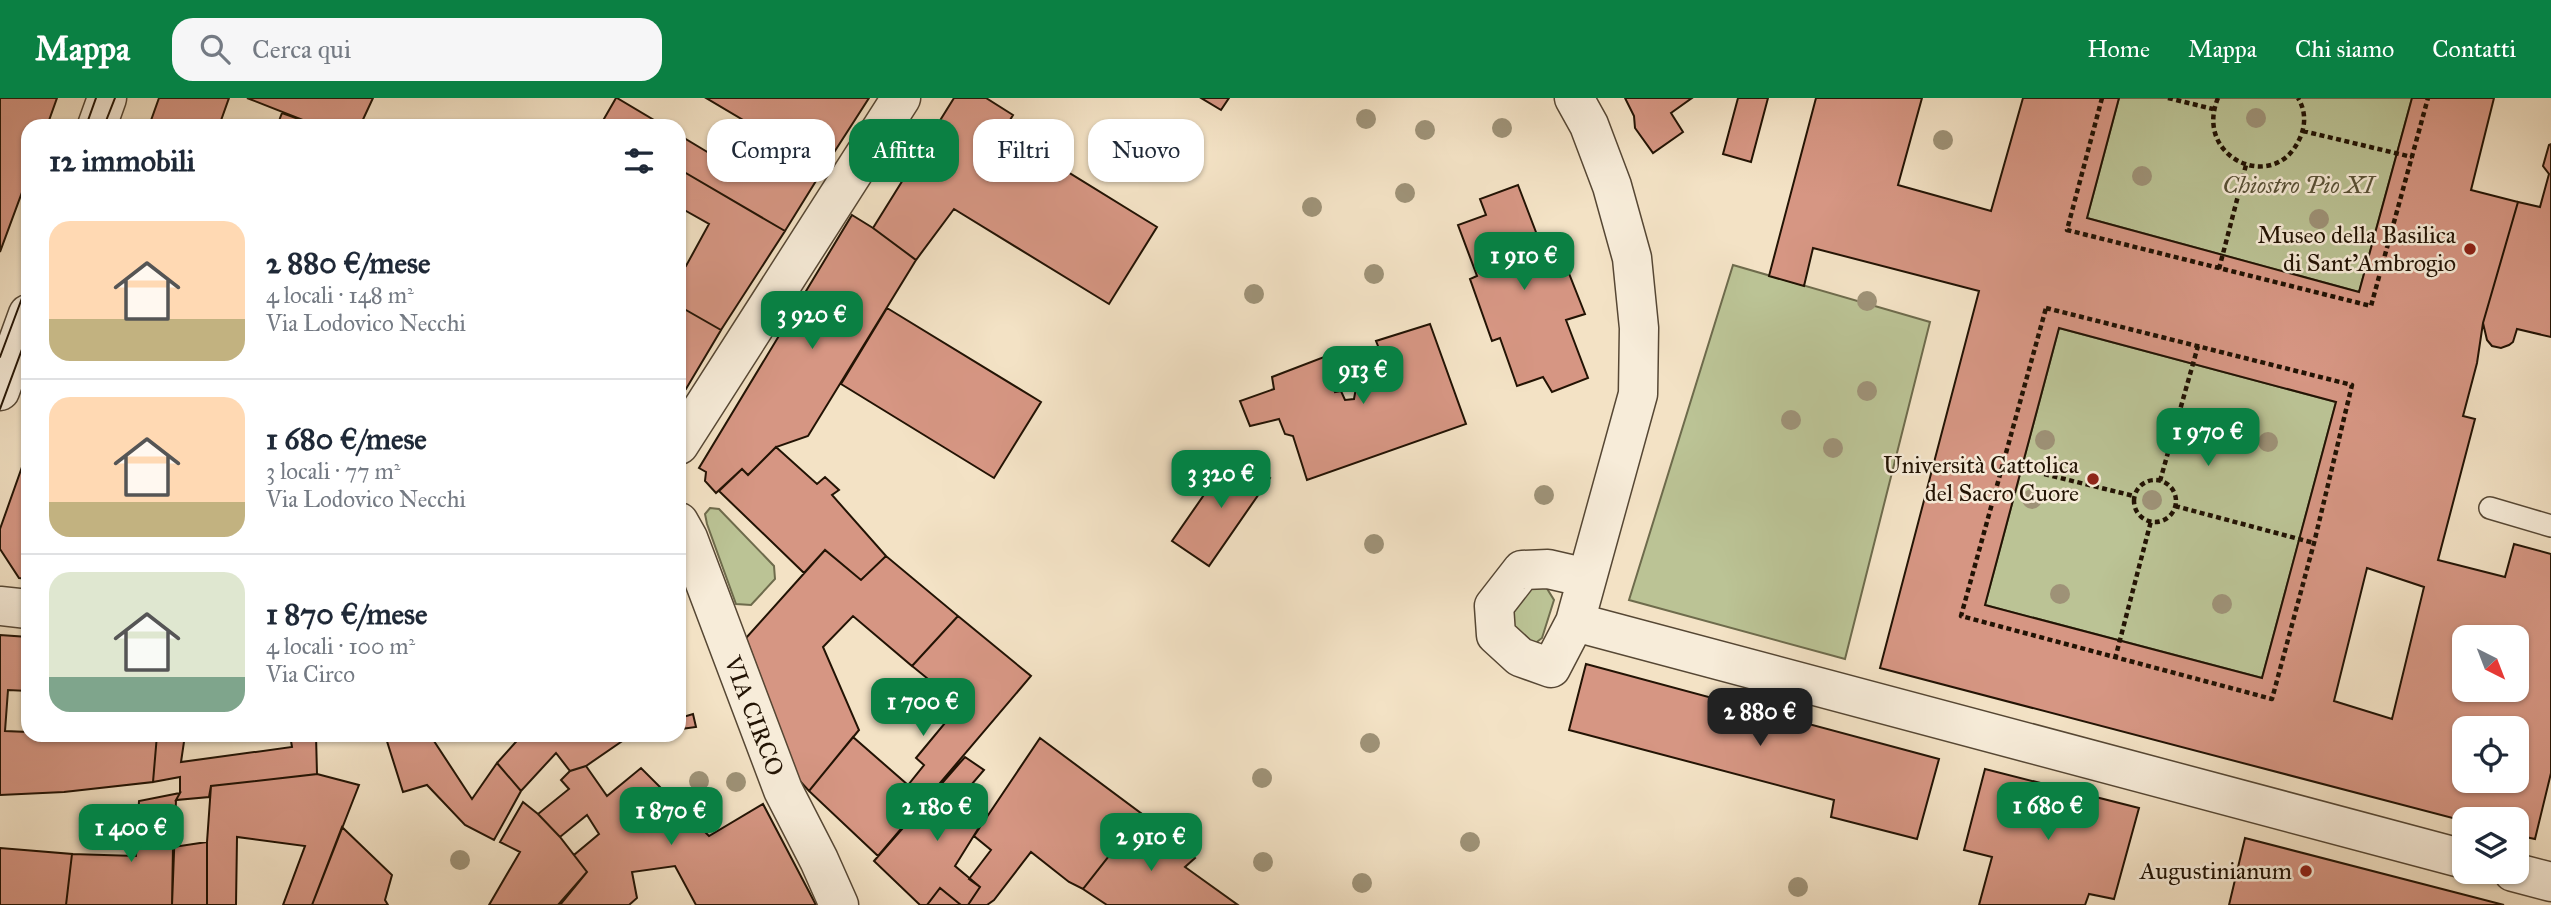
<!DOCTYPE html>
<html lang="it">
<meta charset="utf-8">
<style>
:root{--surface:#fff;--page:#f6f6f7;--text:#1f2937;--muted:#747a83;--line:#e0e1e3;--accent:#0b8043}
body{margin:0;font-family:"IM FELL Great Primer",serif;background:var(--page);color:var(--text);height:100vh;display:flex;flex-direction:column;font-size:26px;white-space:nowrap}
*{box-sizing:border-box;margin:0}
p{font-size:23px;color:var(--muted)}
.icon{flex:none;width:38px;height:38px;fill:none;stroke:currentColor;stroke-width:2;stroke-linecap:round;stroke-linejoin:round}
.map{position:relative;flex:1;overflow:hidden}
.panel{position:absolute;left:21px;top:21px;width:665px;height:623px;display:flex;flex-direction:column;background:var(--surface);border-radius:21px;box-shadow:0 2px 5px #0004}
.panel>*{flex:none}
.hud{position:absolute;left:707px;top:21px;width:665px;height:63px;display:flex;gap:14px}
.needle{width:46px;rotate:138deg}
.tools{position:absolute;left:2452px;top:527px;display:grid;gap:14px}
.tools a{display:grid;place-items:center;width:77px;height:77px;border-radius:14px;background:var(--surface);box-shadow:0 2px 5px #0004;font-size:35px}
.price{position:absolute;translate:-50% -60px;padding:0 16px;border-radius:14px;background:var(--accent);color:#fff;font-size:23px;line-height:46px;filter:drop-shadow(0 2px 4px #0008)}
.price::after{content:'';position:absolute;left:50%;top:42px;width:21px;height:16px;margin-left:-10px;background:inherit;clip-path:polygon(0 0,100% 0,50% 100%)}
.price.active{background:#222;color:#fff}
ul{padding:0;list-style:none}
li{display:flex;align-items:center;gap:21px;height:175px;padding:0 28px}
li+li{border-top:2px solid var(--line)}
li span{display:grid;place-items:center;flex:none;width:196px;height:140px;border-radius:21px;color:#555}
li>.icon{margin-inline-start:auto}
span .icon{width:84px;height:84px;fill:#fffc;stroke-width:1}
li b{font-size:30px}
h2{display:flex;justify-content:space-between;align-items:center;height:84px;padding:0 28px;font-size:30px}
.tag{padding:0 24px;border-radius:21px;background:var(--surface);box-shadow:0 2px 5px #0004;font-size:24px;line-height:63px}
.tag.active{background:var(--accent);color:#fff}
header{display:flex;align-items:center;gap:42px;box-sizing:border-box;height:98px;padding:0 35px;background:var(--accent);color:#fff}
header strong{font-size:33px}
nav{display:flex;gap:38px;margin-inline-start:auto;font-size:24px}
.search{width:490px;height:63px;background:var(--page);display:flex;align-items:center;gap:18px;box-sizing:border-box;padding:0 24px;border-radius:21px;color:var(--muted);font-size:26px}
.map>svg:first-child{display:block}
.green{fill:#bbc395;stroke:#6e6b4c;stroke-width:2}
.building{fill:#d69683;stroke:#221304;stroke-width:2;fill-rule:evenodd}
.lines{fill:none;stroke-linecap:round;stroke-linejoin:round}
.service-casing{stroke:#564734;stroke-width:24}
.minor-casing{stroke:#564734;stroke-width:41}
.path{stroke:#221304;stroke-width:4.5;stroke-dasharray:5 3.5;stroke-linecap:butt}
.service{stroke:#f7ecd9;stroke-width:21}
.minor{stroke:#f7ecd9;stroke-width:38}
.tram{stroke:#221304;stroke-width:2}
.tree{fill:#9e9277}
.poi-dot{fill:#8f2418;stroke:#f7ecd9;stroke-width:2.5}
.labels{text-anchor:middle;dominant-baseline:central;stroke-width:5;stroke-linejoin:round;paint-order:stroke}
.park-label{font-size:24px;font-style:italic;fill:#585137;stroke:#f7ecd9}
.poi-label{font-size:24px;fill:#221304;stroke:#f7ecd9;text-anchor:end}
.street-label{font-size:24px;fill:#221304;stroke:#f7ecd9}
</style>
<header>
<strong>Mappa</strong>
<div class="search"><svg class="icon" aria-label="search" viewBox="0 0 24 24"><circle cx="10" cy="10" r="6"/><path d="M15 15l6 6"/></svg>Cerca qui</div>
<nav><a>Home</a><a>Mappa</a><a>Chi siamo</a><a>Contatti</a></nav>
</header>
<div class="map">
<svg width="2551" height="807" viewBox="0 0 2551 807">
<rect width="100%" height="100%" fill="#f3e2c5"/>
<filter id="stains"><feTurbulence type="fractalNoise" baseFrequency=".00286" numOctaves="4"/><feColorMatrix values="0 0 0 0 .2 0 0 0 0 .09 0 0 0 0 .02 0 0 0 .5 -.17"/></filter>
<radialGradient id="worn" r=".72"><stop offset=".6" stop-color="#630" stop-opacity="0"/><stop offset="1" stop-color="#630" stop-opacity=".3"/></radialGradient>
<!-- green -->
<path class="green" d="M 2119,0 L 2412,0 L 2359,194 L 2087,120 Z
M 1733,167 L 1930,224 L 1845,561 L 1629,502 Z
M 2059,230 L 2336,304 L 2262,580 L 1985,507 Z
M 710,410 L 719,411 L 774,468 L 775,481 L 751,507 L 736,506 L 707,426 L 705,416 Z
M 1546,489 L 1554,502 L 1542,540 L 1529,550 L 1517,547 L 1508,515 L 1521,491 Z"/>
<!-- building -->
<path class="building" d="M 0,0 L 57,0 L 47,28 L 28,28 L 28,78 L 0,154 Z
M 159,0 L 229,0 L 219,28 L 149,28 Z
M 247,0 L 373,0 L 360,28 L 318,28 Z
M 616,0 L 617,0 L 664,28 L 605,28 L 601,26 Z
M 706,0 L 869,0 L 824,70 Z
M 954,0 L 986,0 L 1013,17 L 1003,34 L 1157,129 L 1109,206 L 954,111 L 916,162 L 873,130 Z
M 1201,0 L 1229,0 L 1221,12 Z
M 1625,0 L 1692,0 L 1671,15 L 1683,34 L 1653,55 L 1635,30 L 1634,18 Z
M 1738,0 L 1768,0 L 1751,64 L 1723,56 Z
M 1816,0 L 1922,0 L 1898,87 L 1991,113 L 2023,0 L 2119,0 L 2087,120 L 2359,194 L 2412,0 L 2494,0 L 2471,92 L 2518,104 L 2483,225 L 2477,265 L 2463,318 L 2475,321 L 2438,462 L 2505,479 L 2514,446 L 2551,456 L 2551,675 L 2535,741 L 2516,737 L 2516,721 L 2464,721 L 2464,723 L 1880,570 L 1979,193 L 1813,150 L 1804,188 L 1769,178 ZM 2059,230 L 2336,304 L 2262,580 L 1985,507 ZM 2367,470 L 2424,489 L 2392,621 L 2334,603 ZM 2464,539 L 2516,539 L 2516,592 L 2464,592 ZM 2464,630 L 2516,630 L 2516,682 L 2464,682 Z
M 282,15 L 318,28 L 277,28 Z
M 762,31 L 824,70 L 785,133 L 679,71 L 679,37 L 734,70 Z
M 2551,46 L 2551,239 L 2517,231 L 2513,244 L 2509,247 L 2501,250 L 2492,248 L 2487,242 L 2483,225 L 2518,104 L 2540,109 L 2549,76 L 2543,68 L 2549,47 Z
M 679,71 L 785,133 L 721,232 L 679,208 L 679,164 L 686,168 L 709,126 L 679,109 Z
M 1518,87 L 1539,142 L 1555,140 L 1585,216 L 1566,222 L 1588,280 L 1552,294 L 1543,279 L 1517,288 L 1500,240 L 1492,243 L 1470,181 L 1477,178 L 1458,127 L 1486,117 L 1480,101 Z
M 852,117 L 873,130 L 916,162 L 808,338 L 776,349 L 748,377 L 742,371 L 716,395 L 705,383 L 706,374 L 699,370 Z
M 679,208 L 721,232 L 686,291 L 679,287 Z
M 887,210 L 1041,304 L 994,380 L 841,286 Z
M 1430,226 L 1466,326 L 1307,382 L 1293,338 L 1285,336 L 1279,321 L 1250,328 L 1240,303 L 1274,291 L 1272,279 L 1324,259 L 1335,294 L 1341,293 L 1345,302 L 1354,301 L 1356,290 L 1363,286 L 1370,285 L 1377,292 L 1387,289 L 1384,279 L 1389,276 L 1376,243 Z
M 776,349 L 817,386 L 825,379 L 839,392 L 832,397 L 886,458 L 861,482 L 825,452 L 804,475 L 719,393 L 742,371 L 748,377 Z
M 28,352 L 28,481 L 19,480 L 0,451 L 0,431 Z
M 1233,355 L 1270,380 L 1209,468 L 1172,443 Z
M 825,452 L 861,482 L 886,458 L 958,518 L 912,568 L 853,518 L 823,549 L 859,632 L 809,693 L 799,682 L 746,540 Z
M 958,518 L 1031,578 L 878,758 L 809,693 L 853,639 L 908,687 L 924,667 L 916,660 L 960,607 L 912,568 Z
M 0,537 L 28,539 L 28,593 L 8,592 L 5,633 L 28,634 L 28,637 L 157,637 L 153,684 L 64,694 L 0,697 Z
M 1586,566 L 1939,661 L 1917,741 L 1831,719 L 1834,702 L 1569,632 Z
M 693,616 L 696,629 L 681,631 L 683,619 Z
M 157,637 L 185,637 L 181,664 L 292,649 L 290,637 L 316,637 L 317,676 L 211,688 L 209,699 L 176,702 L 180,695 L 180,679 L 153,684 Z
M 385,637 L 430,637 L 472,701 L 497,665 L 521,693 L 494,742 L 465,727 L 427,687 L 403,694 Z
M 522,637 L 631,637 L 586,668 L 570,673 L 556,655 L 521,693 L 497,665 Z
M 1040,640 L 1142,716 L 1083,791 L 1069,784 L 1031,754 L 994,802 L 987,807 L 968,807 L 980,789 L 969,781 L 991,752 L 974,738 Z
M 965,659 L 984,672 L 960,700 L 983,723 L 955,768 L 980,789 L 968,807 L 961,807 L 940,790 L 927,807 L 920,807 L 874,763 Z
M 586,668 L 607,698 L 641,670 L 709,738 L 763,706 L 816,807 L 696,807 L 675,768 L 632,774 L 637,800 L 629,807 L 560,807 L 587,774 L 574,757 L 599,736 L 587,717 L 560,739 L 538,716 L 569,691 L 561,682 L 570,673 Z
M 1985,671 L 2139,710 L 2114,801 L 2089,796 L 2085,807 L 1979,807 L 1992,759 L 1964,752 Z
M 317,676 L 359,687 L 312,807 L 283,807 L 305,748 L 237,739 L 236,807 L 207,807 L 207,744 L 211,688 Z
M 180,695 L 176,702 L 172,807 L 66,807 L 72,756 L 136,758 L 139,703 Z
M 523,704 L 538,716 L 560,739 L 587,774 L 558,807 L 489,807 L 520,754 L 500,744 Z
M 1142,716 L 1195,760 L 1185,769 L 1238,807 L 1107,807 L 1083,791 Z
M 342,729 L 392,777 L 385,802 L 388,807 L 312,807 Z
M 2245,740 L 2504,807 L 2229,807 Z
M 207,744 L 207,807 L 172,807 L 173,749 Z
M 0,750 L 72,756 L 66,807 L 0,807 Z
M 940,790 L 961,807 L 927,807 Z"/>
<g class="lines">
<defs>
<path id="service" d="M 2490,410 L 2551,428"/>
<path id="minor" d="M 1574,0 L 1589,27 L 1612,88 L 1632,160 L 1639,230 L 1638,296 L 1575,524 L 1551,570 L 1520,559 L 1496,537 L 1494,508 L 1522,472 L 1548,471 L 1587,480
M 97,28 L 107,0
M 0,293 L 28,216
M 679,347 L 901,0
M 679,424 L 688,440 L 783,692 L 819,762 L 839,807
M 0,508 L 28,511
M 1575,524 L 2464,761
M 2513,774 L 2551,784"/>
</defs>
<!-- service casing -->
<use href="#service" class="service-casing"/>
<!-- minor casing -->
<use href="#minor" class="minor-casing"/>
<!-- path -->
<path class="path" d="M 2102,0 L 2067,132 L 2371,208 L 2428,0
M 2168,0 L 2213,11
M 2218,0 C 2193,60 2274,96 2299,42 C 2306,28 2306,13 2298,0
M 2303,33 L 2412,59
M 2219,171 L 2246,67
M 2046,210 L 2352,287 L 2314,445 L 2272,601 L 1961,518 Z
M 2003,366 L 2134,398
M2134 403a21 21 0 1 1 42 0a21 21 0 1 1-42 0Z
M 2160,383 L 2198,248
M 2175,408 L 2314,445
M 2115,561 L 2151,423"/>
<!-- service -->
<use href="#service" class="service"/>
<!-- minor -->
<use href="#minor" class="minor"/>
<!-- tram -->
<path class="tram" d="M 86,28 L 96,0
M 104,28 L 115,0
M 0,259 L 28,184
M 0,311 L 28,235"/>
</g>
<!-- trees -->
<g class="tree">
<circle cx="2256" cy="20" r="10"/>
<circle cx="1366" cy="21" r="10"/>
<circle cx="1502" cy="30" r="10"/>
<circle cx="1425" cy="32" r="10"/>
<circle cx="1943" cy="42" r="10"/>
<circle cx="2142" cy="78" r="10"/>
<circle cx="1405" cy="95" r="10"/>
<circle cx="1312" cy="109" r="10"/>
<circle cx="2319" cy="121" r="10"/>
<circle cx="1374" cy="176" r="10"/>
<circle cx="1254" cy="196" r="10"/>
<circle cx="1867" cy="203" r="10"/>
<circle cx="1867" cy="293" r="10"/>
<circle cx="1791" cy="322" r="10"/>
<circle cx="2045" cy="342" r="10"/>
<circle cx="2268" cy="344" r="10"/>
<circle cx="1833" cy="350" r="10"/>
<circle cx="1544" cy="397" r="10"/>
<circle cx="2032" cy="401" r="10"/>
<circle cx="2152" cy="402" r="10"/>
<circle cx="1374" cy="446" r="10"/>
<circle cx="2060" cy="496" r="10"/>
<circle cx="2222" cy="506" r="10"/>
<circle cx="1370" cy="645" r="10"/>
<circle cx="1262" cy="680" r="10"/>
<circle cx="699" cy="683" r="10"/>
<circle cx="736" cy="684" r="10"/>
<circle cx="1470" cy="744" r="10"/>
<circle cx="460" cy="762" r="10"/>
<circle cx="1263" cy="764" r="10"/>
<circle cx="1362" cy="785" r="10"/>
<circle cx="1798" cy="789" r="10"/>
</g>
<!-- markers -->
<g class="poi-dot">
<circle cx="2470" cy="151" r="7"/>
<circle cx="2093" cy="381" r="7"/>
<circle cx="2306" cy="773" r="7"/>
</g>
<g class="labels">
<!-- park labels -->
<g class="park-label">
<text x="2298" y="87">Chiostro Pio XI</text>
</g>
<!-- poi labels -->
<g class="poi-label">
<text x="2456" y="137">Museo della Basilica<tspan x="2456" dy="28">di Sant'Ambrogio</tspan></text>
<text x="2079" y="367">Università Cattolica<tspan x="2079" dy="28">del Sacro Cuore</tspan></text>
<text x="2292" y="773">Augustinianum</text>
</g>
<!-- street labels -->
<g class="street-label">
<text transform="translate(754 618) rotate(69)">VIA CIRCO</text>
</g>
</g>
<rect width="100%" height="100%" filter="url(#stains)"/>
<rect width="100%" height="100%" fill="url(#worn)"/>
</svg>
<div class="tools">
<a><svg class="needle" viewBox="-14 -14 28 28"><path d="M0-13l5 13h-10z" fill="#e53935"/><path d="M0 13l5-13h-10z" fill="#747a83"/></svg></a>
<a><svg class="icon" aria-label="locate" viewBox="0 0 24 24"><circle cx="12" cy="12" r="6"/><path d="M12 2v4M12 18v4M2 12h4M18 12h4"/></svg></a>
<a><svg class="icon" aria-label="layers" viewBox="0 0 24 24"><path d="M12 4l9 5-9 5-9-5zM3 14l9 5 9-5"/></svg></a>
</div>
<b class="price" style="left:1524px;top:194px">1 910 €</b>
<b class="price" style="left:812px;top:253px">3 920 €</b>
<b class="price" style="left:1363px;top:308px">913 €</b>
<b class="price" style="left:2208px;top:370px">1 970 €</b>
<b class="price" style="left:1221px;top:412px">3 320 €</b>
<b class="price" style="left:923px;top:640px">1 700 €</b>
<b class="price active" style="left:1760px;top:650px">2 880 €</b>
<b class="price" style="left:2048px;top:744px">1 680 €</b>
<b class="price" style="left:937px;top:745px">2 180 €</b>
<b class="price" style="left:671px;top:749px">1 870 €</b>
<b class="price" style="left:131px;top:766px">1 400 €</b>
<b class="price" style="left:1151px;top:775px">2 910 €</b>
<div class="hud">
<a class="tag">Compra</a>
<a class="tag active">Affitta</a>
<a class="tag">Filtri</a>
<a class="tag">Nuovo</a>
</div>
<section class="panel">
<h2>12 immobili<svg class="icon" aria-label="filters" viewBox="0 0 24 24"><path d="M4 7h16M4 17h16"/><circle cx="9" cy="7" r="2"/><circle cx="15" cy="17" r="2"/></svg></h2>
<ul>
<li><span style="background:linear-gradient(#ffd9b3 70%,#c2b280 0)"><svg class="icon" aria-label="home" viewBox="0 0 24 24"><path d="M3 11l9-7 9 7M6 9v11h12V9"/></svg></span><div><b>2 880 €/mese</b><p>4 locali · 148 m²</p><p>Via Lodovico Necchi</p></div></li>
<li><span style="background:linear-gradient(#ffd9b3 75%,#c2b280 0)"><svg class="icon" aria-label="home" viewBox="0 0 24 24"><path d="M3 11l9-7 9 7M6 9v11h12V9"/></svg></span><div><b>1 680 €/mese</b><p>3 locali · 77 m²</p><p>Via Lodovico Necchi</p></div></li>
<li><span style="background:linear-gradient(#dfe7d0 75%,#7fa58c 0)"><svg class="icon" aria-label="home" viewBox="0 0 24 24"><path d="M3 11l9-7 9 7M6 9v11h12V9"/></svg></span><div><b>1 870 €/mese</b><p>4 locali · 100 m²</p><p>Via Circo</p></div></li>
</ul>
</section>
</div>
